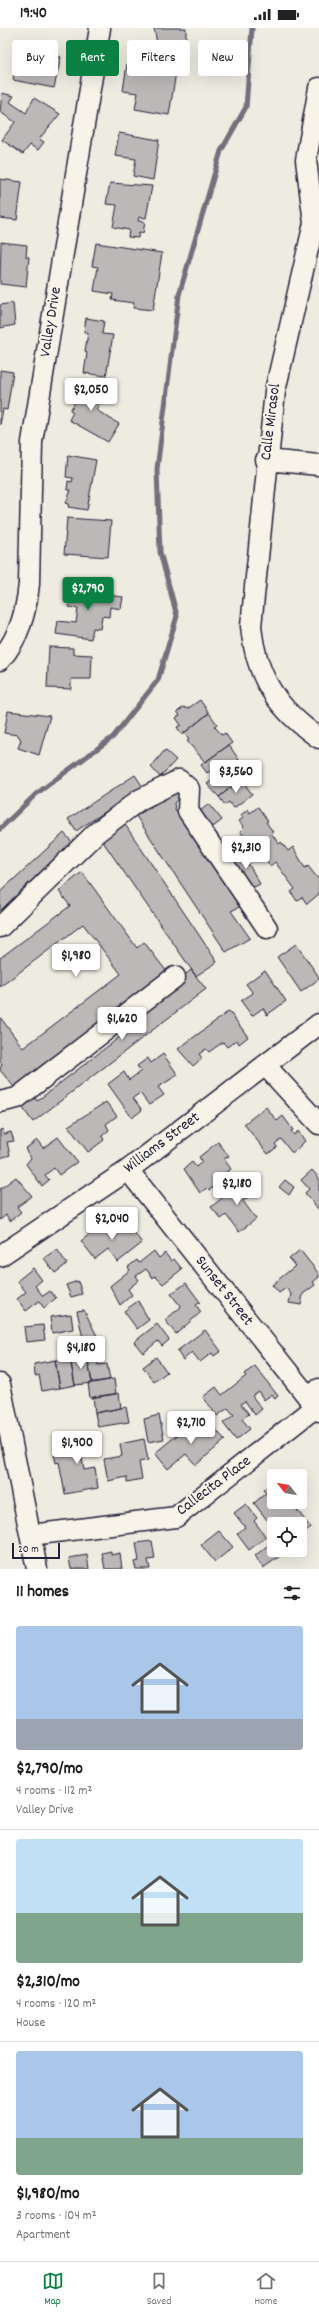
<!DOCTYPE html>
<meta charset="utf-8">
<style>
:root{--surface:#fff;--page:#f2f2f2;--text:#202124;--muted:#757577;--line:#e0e0e0;--accent:#0b8043}
body{margin:0;font-family:Dekko,sans-serif;background:var(--page);color:var(--text);height:100vh;display:flex;flex-direction:column;font-size:15px;white-space:nowrap}
*{box-sizing:border-box;margin:0}
p{font-size:13px;color:var(--muted)}
.icon{flex:none;width:22px;height:22px;fill:none;stroke:currentColor;stroke-width:2;stroke-linecap:round;stroke-linejoin:round}
.map{position:relative;height:1541px;overflow:hidden}
.side{display:flex;flex-direction:column;background:var(--surface);flex:1}
.side>*{flex:none}
.guide{position:absolute;left:12px;top:12px;width:295px;height:36px;display:flex;gap:8px}
.needle{width:26px;rotate:301deg}
.tools{position:absolute;left:267px;top:1441px;display:grid;gap:8px}
.tools a{display:grid;place-items:center;width:40px;height:40px;border-radius:4px;background:var(--surface);box-shadow:0 4px 16px #0002;font-size:20px}
.scale{position:absolute;left:12px;bottom:10px;width:48px;box-sizing:border-box;padding-left:4px;border:2px solid #22223b;border-top:0;font-size:11px;line-height:14px;white-space:nowrap;color:#22223b;-webkit-text-stroke:3px #f7f3e8;paint-order:stroke}
.price{position:absolute;translate:-50% -34px;padding:0 9px;border-radius:4px;background:#fff;color:#222;font-size:13px;line-height:26px;filter:drop-shadow(0 1px 2px #0008)}
.price::after{content:'';position:absolute;left:50%;top:24px;width:12px;height:9px;margin-left:-6px;background:inherit;clip-path:polygon(0 0,100% 0,50% 100%)}
.price.selected{background:var(--accent);color:#fff}
ul{padding:0;list-style:none}
li{display:grid;align-content:center;gap:8px;height:212px;padding:0 16px}
li+li{border-top:1px solid var(--line)}
li span{display:grid;place-items:center;height:124px;border-radius:4px;color:#555}
li>.icon{margin-inline-start:auto}
span .icon{width:72px;height:72px;fill:#fffc;stroke-width:1}
li b{font-size:17px}
h2{display:flex;justify-content:space-between;align-items:center;height:48px;padding:0 16px;font-size:17px}
.chip{padding:0 14px;border-radius:4px;background:var(--surface);box-shadow:0 4px 16px #0002;font-size:14px;line-height:36px}
.chip.selected{background:var(--accent);color:#fff}
.status{display:flex;justify-content:space-between;align-items:center;height:28px;padding:0 20px;background:var(--surface);direction:ltr}
.status svg{height:11px;fill:currentColor}
.tab-bar{display:flex;justify-content:space-around;align-items:center;height:56px;border-top:1px solid var(--line);background:var(--surface);font-size:11px;color:var(--muted)}
.tab-bar a{display:grid;justify-items:center;gap:2px}
.tab-bar .selected{color:var(--accent)}
.map>svg:first-child{display:block}
.lines{fill:none;stroke-linecap:round;stroke-linejoin:round}
.stream{stroke:#716f7b;stroke-width:5}
.building{fill:#bbb8b7;stroke:#22223b}
.minor-casing{stroke:#22223b;stroke-width:23}
.minor{stroke:#f7f3e8;stroke-width:20}
.labels{text-anchor:middle;dominant-baseline:central;stroke-width:4;stroke-linejoin:round;paint-order:stroke}
.street-label{font-size:16px;fill:#22223b;stroke:#f7f3e8}
</style>
<div class="status"><b>19:40</b><svg viewBox="0 0 49 12"><path d="M0 12V9h3v3zM5 12V6h3v6zM10 12V3h3v9zM15 12V0h3v12zM26 1h20v11H26zM47 4h2v5h-2z"/></svg></div>
<div class="map">
<svg width="319" height="1541" viewBox="0 0 319 1541">
<rect width="100%" height="100%" fill="#eeebe1"/>
<filter id="ink" filterUnits="userSpaceOnUse"><feTurbulence type="fractalNoise" baseFrequency=".025" numOctaves="2"/><feDisplacementMap in="SourceGraphic" scale="8" xChannelSelector="R" yChannelSelector="G"/><feConvolveMatrix kernelMatrix="1 2 1 2 8 2 1 2 1" color-interpolation-filters="sRGB"/></filter>
<g filter="url(#ink)">
<g class="lines">
<!-- stream -->
<path class="stream" d="M 0,801 L 36,766 L 113,709 L 158,652 L 177,588 L 160,524 L 157,441 L 179,267 L 221,123 L 246,79 L 252,0"/>
</g>
<!-- building -->
<path class="building" d="M 154,0 L 186,0 L 186,12 L 181,14 L 181,11 L 162,16 L 157,15 Z
M 46,26 L 61,29 L 54,60 L 13,52 L 18,27 L 45,33 Z
M 127,36 L 176,44 L 169,87 L 135,81 L 138,65 L 123,63 Z
M 2,65 L 14,68 L 10,74 L 26,85 L 34,70 L 60,86 L 39,111 L 44,114 L 38,122 L 30,117 L 23,126 L 2,112 L 15,94 L 0,84 Z
M 119,105 L 159,112 L 153,152 L 133,148 L 136,131 L 115,128 Z
M 0,151 L 22,154 L 17,192 L 0,190 Z
M 110,155 L 152,158 L 146,190 L 139,189 L 138,193 L 145,194 L 143,205 L 139,204 L 138,210 L 128,209 L 129,202 L 113,199 L 117,177 L 106,176 Z
M 1,214 L 27,217 L 26,229 L 29,229 L 26,259 L 0,256 Z
M 96,215 L 162,225 L 153,282 L 133,280 L 134,275 L 112,272 L 113,266 L 94,263 L 98,239 L 92,238 Z
M 13,275 L 15,297 L 0,300 L 0,277 Z
M 86,290 L 104,293 L 102,306 L 113,307 L 106,348 L 84,345 L 87,325 L 85,323 L 88,305 L 84,304 Z
M 0,342 L 13,344 L 7,382 L 3,381 L 0,397 Z
M 83,352 L 103,363 L 97,373 L 100,375 L 96,382 L 119,396 L 108,414 L 69,392 L 73,384 L 70,382 L 76,373 L 72,371 Z
M 68,427 L 96,432 L 87,482 L 68,479 L 69,476 L 66,475 L 71,462 L 67,462 L 68,453 L 72,454 L 73,450 L 66,449 Z
M 67,490 L 111,493 L 108,529 L 64,526 Z
M 83,557 L 100,559 L 99,566 L 123,569 L 121,581 L 110,579 L 109,589 L 102,588 L 100,601 L 93,600 L 91,611 L 56,606 L 58,593 L 76,595 L 78,580 L 69,579 L 72,558 L 83,560 Z
M 49,619 L 73,620 L 73,626 L 92,627 L 91,651 L 71,651 L 71,661 L 47,660 Z
M 200,672 L 209,685 L 182,707 L 177,699 L 181,697 L 176,690 L 180,687 L 177,684 L 184,679 L 187,681 Z
M 8,683 L 50,688 L 39,727 L 18,720 L 21,712 L 18,707 L 4,705 Z
M 209,685 L 217,696 L 214,698 L 222,707 L 225,705 L 232,715 L 205,734 L 187,713 L 189,712 L 184,705 Z
M 229,717 L 239,732 L 214,750 L 209,743 L 207,745 L 201,737 Z
M 165,722 L 176,732 L 160,749 L 151,739 Z
M 227,740 L 239,753 L 219,769 L 207,756 Z
M 135,747 L 143,759 L 76,803 L 68,791 Z
M 241,751 L 252,766 L 234,780 L 229,774 L 225,777 L 219,769 Z
M 178,761 L 180,769 L 174,775 L 175,781 L 241,878 L 231,883 L 250,910 L 226,924 L 136,788 L 156,776 L 153,772 Z
M 209,776 L 222,792 L 213,799 L 200,783 Z
M 258,779 L 268,793 L 266,794 L 273,804 L 271,805 L 279,816 L 281,814 L 288,823 L 293,819 L 305,840 L 308,838 L 319,852 L 319,866 L 307,876 L 302,869 L 297,873 L 291,864 L 295,861 L 275,834 L 270,838 L 249,808 L 246,811 L 240,803 L 244,799 L 239,793 L 243,790 L 241,787 L 248,781 L 250,785 Z
M 124,795 L 217,934 L 196,948 L 101,811 Z
M 64,805 L 72,814 L 0,883 L 0,864 Z
M 241,823 L 260,856 L 250,861 L 232,828 Z
M 82,844 L 137,920 L 144,914 L 167,944 L 14,1059 L 0,1042 L 2,1035 L 0,1033 L 0,989 L 23,1020 L 121,946 L 83,896 L 0,959 L 0,930 L 70,878 L 59,863 Z
M 296,916 L 319,949 L 319,951 L 301,964 L 277,929 Z
M 191,942 L 206,961 L 33,1094 L 22,1079 L 34,1069 L 37,1073 L 130,1001 L 125,996 Z
M 265,942 L 286,973 L 267,987 L 263,980 L 252,988 L 241,973 L 253,965 L 246,956 Z
M 229,983 L 248,1009 L 239,1016 L 237,1012 L 227,1019 L 223,1014 L 209,1024 L 206,1021 L 199,1026 L 202,1030 L 193,1038 L 178,1021 Z
M 163,1026 L 178,1047 L 158,1059 L 164,1067 L 149,1077 L 140,1065 L 133,1070 L 142,1082 L 132,1090 L 108,1056 L 124,1044 L 129,1052 L 141,1043 L 137,1038 L 148,1030 L 151,1035 Z
M 106,1074 L 117,1088 L 106,1096 L 109,1102 L 102,1108 L 104,1112 L 88,1124 L 68,1098 Z
M 266,1079 L 277,1093 L 283,1088 L 293,1102 L 291,1103 L 294,1107 L 298,1103 L 305,1113 L 294,1124 L 291,1124 L 281,1111 L 275,1116 L 277,1119 L 268,1126 L 244,1096 Z
M 3,1101 L 4,1106 L 11,1104 L 14,1113 L 7,1114 L 10,1127 L 0,1130 L 0,1102 Z
M 58,1109 L 77,1134 L 59,1147 L 54,1140 L 45,1147 L 49,1152 L 42,1158 L 26,1136 L 31,1130 L 25,1121 L 37,1112 L 43,1120 Z
M 218,1114 L 229,1128 L 224,1131 L 231,1141 L 213,1154 L 216,1158 L 209,1162 L 207,1160 L 200,1165 L 184,1141 L 192,1134 L 196,1139 L 202,1134 L 199,1129 Z
M 312,1142 L 319,1150 L 319,1182 L 305,1165 L 309,1161 L 301,1152 Z
M 16,1149 L 32,1168 L 17,1179 L 21,1184 L 10,1193 L 6,1187 L 0,1192 L 0,1161 Z
M 247,1150 L 256,1163 L 243,1173 L 256,1191 L 239,1204 L 226,1187 L 221,1191 L 211,1179 Z
M 285,1152 L 294,1159 L 289,1167 L 279,1159 Z
M 123,1190 L 142,1215 L 118,1234 L 108,1221 L 95,1231 L 81,1213 L 105,1194 L 110,1201 Z
M 57,1221 L 67,1236 L 55,1245 L 44,1230 Z
M 300,1222 L 319,1246 L 319,1249 L 313,1254 L 315,1257 L 303,1266 L 301,1277 L 289,1275 L 291,1266 L 286,1260 L 279,1265 L 272,1257 L 295,1238 L 289,1231 Z
M 154,1223 L 159,1230 L 165,1225 L 171,1233 L 174,1231 L 182,1241 L 163,1256 L 155,1248 L 153,1250 L 146,1241 L 136,1248 L 139,1252 L 128,1261 L 132,1267 L 120,1277 L 110,1258 L 130,1242 L 128,1239 L 137,1232 L 139,1235 Z
M 33,1240 L 42,1252 L 35,1258 L 43,1268 L 50,1263 L 56,1270 L 44,1280 L 39,1273 L 26,1283 L 17,1271 L 26,1264 L 17,1253 Z
M 78,1253 L 82,1266 L 71,1269 L 66,1257 Z
M 186,1255 L 200,1274 L 196,1277 L 201,1284 L 176,1306 L 165,1292 L 181,1279 L 171,1266 Z
M 138,1273 L 149,1292 L 137,1301 L 124,1283 Z
M 84,1282 L 99,1312 L 84,1315 L 77,1283 Z
M 71,1286 L 73,1301 L 52,1305 L 50,1289 Z
M 157,1296 L 169,1312 L 162,1318 L 158,1313 L 143,1325 L 134,1314 Z
M 43,1297 L 45,1312 L 26,1314 L 24,1299 Z
M 205,1302 L 221,1323 L 214,1328 L 212,1325 L 200,1334 L 192,1324 L 183,1332 L 177,1323 Z
M 96,1325 L 98,1337 L 107,1336 L 110,1352 L 92,1355 L 87,1327 Z
M 87,1327 L 92,1355 L 75,1357 L 70,1330 Z
M 156,1329 L 167,1344 L 154,1354 L 143,1339 Z
M 70,1330 L 75,1357 L 60,1360 L 55,1332 Z
M 55,1332 L 60,1360 L 42,1363 L 39,1347 L 35,1348 L 34,1336 Z
M 255,1338 L 278,1368 L 275,1371 L 272,1366 L 264,1372 L 258,1363 L 252,1368 L 262,1381 L 255,1387 L 245,1373 L 241,1376 L 249,1386 L 242,1391 L 250,1401 L 236,1412 L 223,1395 L 234,1387 L 228,1380 L 217,1388 L 203,1369 L 216,1359 L 222,1367 L 246,1348 L 244,1346 Z
M 114,1351 L 116,1366 L 90,1370 L 88,1355 Z
M 119,1365 L 121,1380 L 95,1385 L 93,1369 Z
M 126,1379 L 129,1394 L 98,1399 L 95,1385 Z
M 159,1387 L 164,1411 L 148,1414 L 144,1391 Z
M 206,1390 L 225,1412 L 196,1437 L 186,1426 L 168,1441 L 155,1425 L 182,1403 L 185,1407 Z
M 93,1407 L 95,1422 L 81,1425 L 84,1442 L 95,1440 L 98,1460 L 65,1466 L 59,1434 L 56,1435 L 54,1426 L 63,1425 L 61,1413 Z
M 144,1411 L 148,1432 L 139,1434 L 142,1451 L 127,1454 L 127,1449 L 108,1453 L 104,1431 L 122,1428 L 120,1416 Z
M 274,1454 L 274,1474 L 291,1474 L 311,1500 L 300,1508 L 300,1496 L 274,1496 L 274,1501 L 254,1475 L 266,1465 L 263,1462 Z
M 246,1476 L 257,1490 L 254,1493 L 266,1509 L 249,1522 L 237,1506 L 245,1499 L 234,1485 Z
M 219,1503 L 233,1519 L 215,1534 L 201,1517 Z
M 152,1513 L 155,1531 L 148,1532 L 150,1541 L 136,1541 L 134,1534 L 139,1533 L 136,1515 Z
M 273,1513 L 274,1522 L 280,1522 L 283,1526 L 263,1540 L 255,1528 Z
M 111,1523 L 111,1527 L 120,1525 L 122,1541 L 105,1541 L 102,1525 Z
M 87,1527 L 89,1541 L 71,1541 L 69,1530 Z"/>
<g class="lines">
<defs>
<path id="minor" d="M 319,60 L 306,132 L 314,195 L 275,363 L 251,598 C 256,649 277,681 319,710
M 266,432 L 319,437
M 0,632 C 19,610 26,585 29,556 L 32,414 L 100,0
M 0,899 L 96,805 L 139,772 L 179,752 L 189,761 L 188,783 L 267,900
M 265,1037 L 319,1096
M 0,1074 L 17,1070 L 175,949
M 128,1142 L 319,1383
M 0,1228 L 128,1142 L 319,996
M 0,1356 L 37,1541
M 31,1507 L 176,1489 L 316,1379 L 319,1361"/>
</defs>
<!-- minor casing -->
<use href="#minor" class="minor-casing"/>
<!-- minor -->
<use href="#minor" class="minor"/>
</g>
</g>
<g class="labels">
<!-- street labels -->
<g class="street-label">
<text transform="translate(51 294) rotate(-81)">Valley Drive</text>
<text transform="translate(271 394) rotate(-83)">Calle Mirasol</text>
<text transform="translate(162 1115) rotate(-37)">Williams Street</text>
<text transform="translate(224 1263) rotate(52)">Sunset Street</text>
<text transform="translate(214 1458) rotate(-37)">Callecita Place</text>
</g>
</g>
</svg>
<div class="tools">
<a><svg class="needle" viewBox="-14 -14 28 28"><path d="M0-13l5 13h-10z" fill="#e53935"/><path d="M0 13l5-13h-10z" fill="#757577"/></svg></a>
<a><svg class="icon" aria-label="locate" viewBox="0 0 24 24"><circle cx="12" cy="12" r="6"/><path d="M12 2v4M12 18v4M2 12h4M18 12h4"/></svg></a>
</div>
<div class="scale">20 m</div>
<b class="price" style="left:91px;top:384px">$2,050</b>
<b class="price selected" style="left:88px;top:583px">$2,790</b>
<b class="price" style="left:236px;top:766px">$3,560</b>
<b class="price" style="left:246px;top:842px">$2,310</b>
<b class="price" style="left:76px;top:950px">$1,980</b>
<b class="price" style="left:122px;top:1013px">$1,620</b>
<b class="price" style="left:237px;top:1178px">$2,180</b>
<b class="price" style="left:112px;top:1213px">$2,040</b>
<b class="price" style="left:81px;top:1342px">$4,180</b>
<b class="price" style="left:191px;top:1417px">$2,710</b>
<b class="price" style="left:77px;top:1437px">$1,900</b>
<div class="guide">
<a class="chip">Buy</a>
<a class="chip selected">Rent</a>
<a class="chip">Filters</a>
<a class="chip">New</a>
</div>
</div>
<section class="side">
<h2>11 homes<svg class="icon" aria-label="filters" viewBox="0 0 24 24"><path d="M4 7h16M4 17h16"/><circle cx="9" cy="7" r="2"/><circle cx="15" cy="17" r="2"/></svg></h2>
<ul>
<li><span style="background:linear-gradient(#a9c7e8 75%,#9aa5b1 0)"><svg class="icon" aria-label="home" viewBox="0 0 24 24"><path d="M3 11l9-7 9 7M6 9v11h12V9"/></svg></span><div><b>$2,790/mo</b><p>4 rooms · 112 m²</p><p>Valley Drive</p></div></li>
<li><span style="background:linear-gradient(#bfe0f5 60%,#7fa58c 0)"><svg class="icon" aria-label="home" viewBox="0 0 24 24"><path d="M3 11l9-7 9 7M6 9v11h12V9"/></svg></span><div><b>$2,310/mo</b><p>4 rooms · 120 m²</p><p>House</p></div></li>
<li><span style="background:linear-gradient(#a9c7e8 70%,#7fa58c 0)"><svg class="icon" aria-label="home" viewBox="0 0 24 24"><path d="M3 11l9-7 9 7M6 9v11h12V9"/></svg></span><div><b>$1,980/mo</b><p>3 rooms · 104 m²</p><p>Apartment</p></div></li>
</ul>
</section>
<nav class="tab-bar">
<a class="selected"><svg class="icon" aria-label="map" viewBox="0 0 24 24"><path d="M3 6l6-2 6 2 6-2v14l-6 2-6-2-6 2zM9 4v14M15 6v14"/></svg>Map</a>
<a><svg class="icon" aria-label="saved" viewBox="0 0 24 24"><path d="M7 4h10v16l-5-4-5 4z"/></svg>Saved</a>
<a><svg class="icon" aria-label="home" viewBox="0 0 24 24"><path d="M3 11l9-7 9 7M6 9v11h12V9"/></svg>Home</a>
</nav>
